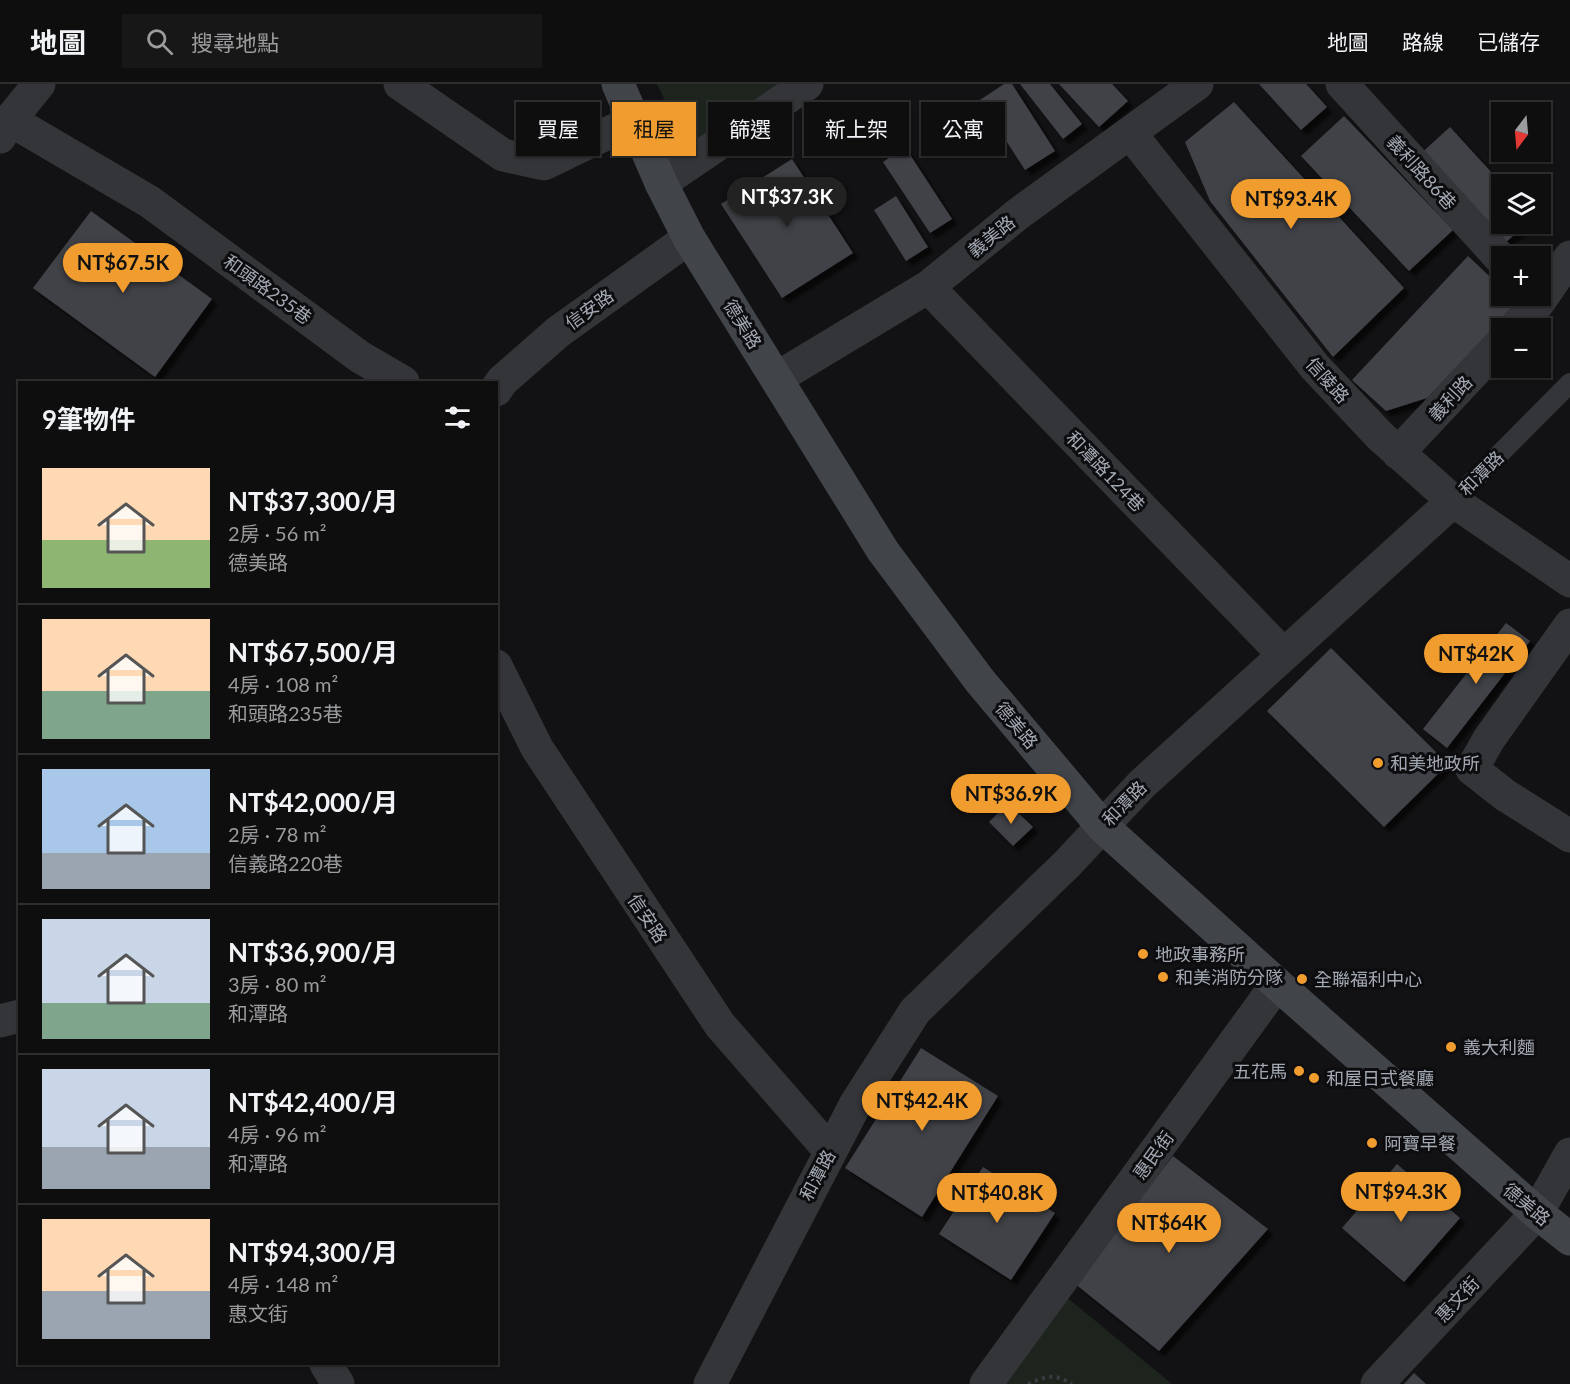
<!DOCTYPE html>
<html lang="zh-TW">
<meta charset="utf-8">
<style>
:root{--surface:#0e0e0f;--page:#171718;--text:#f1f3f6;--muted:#9b9c9e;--line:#2e2e2f;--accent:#f09c2e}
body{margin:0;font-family:Lato,"Noto Sans TC",sans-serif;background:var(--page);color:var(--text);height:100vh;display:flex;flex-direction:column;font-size:22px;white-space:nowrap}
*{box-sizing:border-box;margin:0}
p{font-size:20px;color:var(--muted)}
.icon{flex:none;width:33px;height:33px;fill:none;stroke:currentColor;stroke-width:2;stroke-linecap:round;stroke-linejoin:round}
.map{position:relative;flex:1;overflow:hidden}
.side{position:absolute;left:18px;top:297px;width:480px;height:984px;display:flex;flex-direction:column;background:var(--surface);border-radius:0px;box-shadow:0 2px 4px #0004,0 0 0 2px var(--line)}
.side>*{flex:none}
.hud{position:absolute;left:516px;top:18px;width:570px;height:54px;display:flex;gap:12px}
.needle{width:39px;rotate:196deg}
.controls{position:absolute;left:1491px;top:18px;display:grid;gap:12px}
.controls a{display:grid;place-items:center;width:60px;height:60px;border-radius:0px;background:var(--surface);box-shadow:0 2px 4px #0004,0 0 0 2px var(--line);font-size:30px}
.price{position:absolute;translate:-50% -51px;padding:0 14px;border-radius:21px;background:var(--accent);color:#111;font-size:20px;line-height:39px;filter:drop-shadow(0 2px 3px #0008)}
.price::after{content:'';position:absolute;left:50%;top:36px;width:18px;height:14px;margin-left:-9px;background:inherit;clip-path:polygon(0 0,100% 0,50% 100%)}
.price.active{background:#222;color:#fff}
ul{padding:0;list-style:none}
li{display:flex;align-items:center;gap:18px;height:150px;padding:0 24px}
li+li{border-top:2px solid var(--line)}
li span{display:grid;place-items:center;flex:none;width:168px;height:120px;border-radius:0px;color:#555}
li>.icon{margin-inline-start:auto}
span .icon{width:72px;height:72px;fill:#fffc;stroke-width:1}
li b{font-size:26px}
h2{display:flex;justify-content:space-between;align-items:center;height:72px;padding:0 24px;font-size:26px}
.pill{padding:0 21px;border-radius:0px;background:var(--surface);box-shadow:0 2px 4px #0004,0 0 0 2px var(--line);font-size:21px;line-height:54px}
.pill.active{background:var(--accent);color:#111}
header{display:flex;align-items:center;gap:36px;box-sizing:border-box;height:84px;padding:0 30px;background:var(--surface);border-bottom:2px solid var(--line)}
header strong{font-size:28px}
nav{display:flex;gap:33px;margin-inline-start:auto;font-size:21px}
.search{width:420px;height:54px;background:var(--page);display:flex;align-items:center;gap:15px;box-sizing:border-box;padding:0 21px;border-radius:0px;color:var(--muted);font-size:22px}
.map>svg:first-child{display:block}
.green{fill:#1d241d}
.building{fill:#414247;filter:url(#shadow)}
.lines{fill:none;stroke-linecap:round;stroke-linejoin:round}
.path{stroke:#393c40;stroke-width:4;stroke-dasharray:3 4.5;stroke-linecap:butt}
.service{stroke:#333539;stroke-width:20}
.minor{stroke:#333539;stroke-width:33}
.tertiary{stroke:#333539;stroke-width:33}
.secondary{stroke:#414449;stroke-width:33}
.poi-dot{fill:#f09c2e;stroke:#0d0d0f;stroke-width:2}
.labels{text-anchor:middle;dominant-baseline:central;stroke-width:6;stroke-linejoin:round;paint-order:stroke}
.street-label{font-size:18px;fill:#a4aab4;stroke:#0d0d0f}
.poi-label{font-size:18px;fill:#a4aab4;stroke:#0d0d0f;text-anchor:start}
</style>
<header>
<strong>地圖</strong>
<div class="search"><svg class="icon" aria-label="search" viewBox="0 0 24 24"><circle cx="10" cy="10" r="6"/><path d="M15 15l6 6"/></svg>搜尋地點</div>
<nav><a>地圖</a><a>路線</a><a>已儲存</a></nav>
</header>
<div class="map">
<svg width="1570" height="1300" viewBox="0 0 1570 1300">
<defs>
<filter id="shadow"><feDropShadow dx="5.5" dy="5.5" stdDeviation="1.5" flood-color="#0009"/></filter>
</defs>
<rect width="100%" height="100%" fill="#121214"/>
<!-- green -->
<path class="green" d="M 657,0 L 785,0 L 692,72 Z
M 1058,1206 L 1172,1300 L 993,1300 Z"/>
<!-- building -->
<path class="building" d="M 1004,0 L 1012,0 L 1055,67 L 1025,86 L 980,16 Z
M 1020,0 L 1050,0 L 1082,40 L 1063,55 Z
M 1059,0 L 1112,0 L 1128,17 L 1099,43 Z
M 1259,0 L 1306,0 L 1327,23 L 1301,46 Z
M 1234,18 L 1404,204 L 1333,273 L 1210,117 L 1185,58 Z
M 1344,32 L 1453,146 L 1409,187 L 1301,72 Z
M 1450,43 L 1502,100 L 1502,140 L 1527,140 L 1499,164 L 1417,73 Z
M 905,63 L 952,135 L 930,149 L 883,78 Z
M 792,75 L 853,169 L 782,214 L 721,120 Z
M 896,112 L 928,163 L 906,177 L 874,126 Z
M 91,127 L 212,215 L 155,293 L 33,204 Z
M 1468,172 L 1502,204 L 1502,212 L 1509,212 L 1517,219 L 1427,314 L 1386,327 L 1352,296 Z
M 1506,539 L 1530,557 L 1447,664 L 1423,645 Z
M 1331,564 L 1448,680 L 1384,743 L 1267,627 Z
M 1008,719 L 1033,743 L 1013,762 L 989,738 Z
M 921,964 L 998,1012 L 922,1133 L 845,1084 Z
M 1173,1072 L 1268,1145 L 1159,1267 L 1074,1199 Z
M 1397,1080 L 1460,1134 L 1404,1198 L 1342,1144 Z
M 983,1083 L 1055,1129 L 1011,1196 L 939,1150 Z
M 1414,1289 L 1426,1300 L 1404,1300 Z"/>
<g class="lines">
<!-- path -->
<path class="path" d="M 1028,1300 C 1047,1292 1054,1289 1072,1300"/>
<!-- service -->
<path class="service" d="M 1453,417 L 1570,299"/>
<!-- minor -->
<path class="minor" d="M 400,0 L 503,71 L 544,80 L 635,36
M 1342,0 L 1502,176
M 10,36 L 150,118 L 360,273 L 403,298
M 1130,49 L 1315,283 L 1380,352 L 1453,417 L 1570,497
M 661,99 L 807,0
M 928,203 L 1284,571
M 1514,244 L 1539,218 L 1570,173
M 777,294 L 928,203 L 1018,130 L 1197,0
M 496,306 L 502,297 L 558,248 L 689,154
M 1398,369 L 1502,258
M 1570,541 L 1489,655 L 1472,685 L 1505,711 L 1570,752
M 496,582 L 537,664 L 720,941 L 830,1067
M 0,937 L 20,932
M 326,1280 L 338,1300
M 710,1300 L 855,1021 L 915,927 L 1067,780 L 1142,700 L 1453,417
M 986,1300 L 1277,900
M 1377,1300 L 1537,1129 L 1570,1070"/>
<!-- tertiary -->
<path class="tertiary" d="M 0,53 L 10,36 L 39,0"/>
<!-- secondary -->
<path class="secondary" d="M 618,0 L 661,99 L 689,154 L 883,467 L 980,597 L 1102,742 L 1277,900 L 1537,1129 L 1570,1155"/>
</g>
<!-- markers -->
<g class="poi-dot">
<circle cx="1378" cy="679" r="6"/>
<circle cx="1143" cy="870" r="6"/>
<circle cx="1163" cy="893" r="6"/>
<circle cx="1302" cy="895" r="6"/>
<circle cx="1451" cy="963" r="6"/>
<circle cx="1299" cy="987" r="6"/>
<circle cx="1314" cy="994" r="6"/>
<circle cx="1372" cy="1059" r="6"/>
</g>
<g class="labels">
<!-- street labels -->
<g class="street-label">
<text transform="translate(1422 88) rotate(48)">義利路86巷</text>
<text transform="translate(991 152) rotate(-39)">義美路</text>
<text transform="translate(268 205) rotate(36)">和頭路235巷</text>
<text transform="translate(589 225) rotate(-36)">信安路</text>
<text transform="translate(743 240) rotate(58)">德美路</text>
<text transform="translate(1328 296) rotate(48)">信陵路</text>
<text transform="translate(1450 314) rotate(-47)">義利路</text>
<text transform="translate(1106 387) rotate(46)">和潭路124巷</text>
<text transform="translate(1481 389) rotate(-45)">和潭路</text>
<text transform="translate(1017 641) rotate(50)">德美路</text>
<text transform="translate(1124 719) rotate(-46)">和潭路</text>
<text transform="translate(648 834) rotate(56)">信安路</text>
<text transform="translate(1153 1071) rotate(-54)">惠民街</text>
<text transform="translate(817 1091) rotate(-62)">和潭路</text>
<text transform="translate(1527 1120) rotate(40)">德美路</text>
<text transform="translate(1457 1215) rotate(-47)">惠文街</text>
</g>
<!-- poi labels -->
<g class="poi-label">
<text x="1390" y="679">和美地政所</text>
<text x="1155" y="870">地政事務所</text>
<text x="1175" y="893">和美消防分隊</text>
<text x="1314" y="895">全聯福利中心</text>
<text x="1463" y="963">義大利麵</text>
<text x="1287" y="987" text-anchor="end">五花馬</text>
<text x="1326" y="994">和屋日式餐廳</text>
<text x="1384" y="1059">阿寶早餐</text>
</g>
</g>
</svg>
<div class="controls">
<a><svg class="needle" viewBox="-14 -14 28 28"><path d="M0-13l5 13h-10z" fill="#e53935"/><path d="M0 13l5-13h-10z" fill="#9b9c9e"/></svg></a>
<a><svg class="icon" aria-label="layers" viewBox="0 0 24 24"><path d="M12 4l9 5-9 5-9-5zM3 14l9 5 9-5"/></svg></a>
<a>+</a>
<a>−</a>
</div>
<b class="price active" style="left:787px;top:144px">NT$37.3K</b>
<b class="price" style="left:1291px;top:146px">NT$93.4K</b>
<b class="price" style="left:123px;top:210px">NT$67.5K</b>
<b class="price" style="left:1476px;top:601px">NT$42K</b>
<b class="price" style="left:1011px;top:741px">NT$36.9K</b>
<b class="price" style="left:922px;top:1048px">NT$42.4K</b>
<b class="price" style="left:1401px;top:1139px">NT$94.3K</b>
<b class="price" style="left:997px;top:1140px">NT$40.8K</b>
<b class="price" style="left:1169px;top:1170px">NT$64K</b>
<div class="hud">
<a class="pill">買屋</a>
<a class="pill active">租屋</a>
<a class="pill">篩選</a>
<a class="pill">新上架</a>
<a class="pill">公寓</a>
</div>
<section class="side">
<h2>9筆物件<svg class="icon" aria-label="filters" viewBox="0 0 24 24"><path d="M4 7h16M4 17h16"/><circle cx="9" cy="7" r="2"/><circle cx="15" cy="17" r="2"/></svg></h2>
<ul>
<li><span style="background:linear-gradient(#ffd9b3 60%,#8fb573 0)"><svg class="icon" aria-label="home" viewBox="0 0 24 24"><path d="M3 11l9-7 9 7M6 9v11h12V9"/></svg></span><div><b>NT$37,300/月</b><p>2房 · 56 m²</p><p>德美路</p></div></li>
<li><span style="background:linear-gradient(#ffd9b3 60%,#7fa58c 0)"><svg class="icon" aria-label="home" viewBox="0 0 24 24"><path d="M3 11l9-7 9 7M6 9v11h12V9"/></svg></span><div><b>NT$67,500/月</b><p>4房 · 108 m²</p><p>和頭路235巷</p></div></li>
<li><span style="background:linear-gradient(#a9c7e8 70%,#9aa5b1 0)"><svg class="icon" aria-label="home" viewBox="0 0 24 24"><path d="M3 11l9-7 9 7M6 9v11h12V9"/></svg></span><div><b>NT$42,000/月</b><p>2房 · 78 m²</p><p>信義路220巷</p></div></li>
<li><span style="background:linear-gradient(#c9d6e8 70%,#7fa58c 0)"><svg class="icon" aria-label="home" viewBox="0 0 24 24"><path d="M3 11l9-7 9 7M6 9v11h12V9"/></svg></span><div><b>NT$36,900/月</b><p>3房 · 80 m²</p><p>和潭路</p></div></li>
<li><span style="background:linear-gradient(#c9d6e8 65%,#9aa5b1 0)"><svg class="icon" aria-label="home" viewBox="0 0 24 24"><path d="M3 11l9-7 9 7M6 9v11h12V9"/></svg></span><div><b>NT$42,400/月</b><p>4房 · 96 m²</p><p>和潭路</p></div></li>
<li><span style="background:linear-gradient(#ffd9b3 60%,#9aa5b1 0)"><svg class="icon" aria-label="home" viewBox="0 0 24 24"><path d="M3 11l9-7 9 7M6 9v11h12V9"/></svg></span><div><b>NT$94,300/月</b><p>4房 · 148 m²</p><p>惠文街</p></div></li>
</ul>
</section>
</div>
